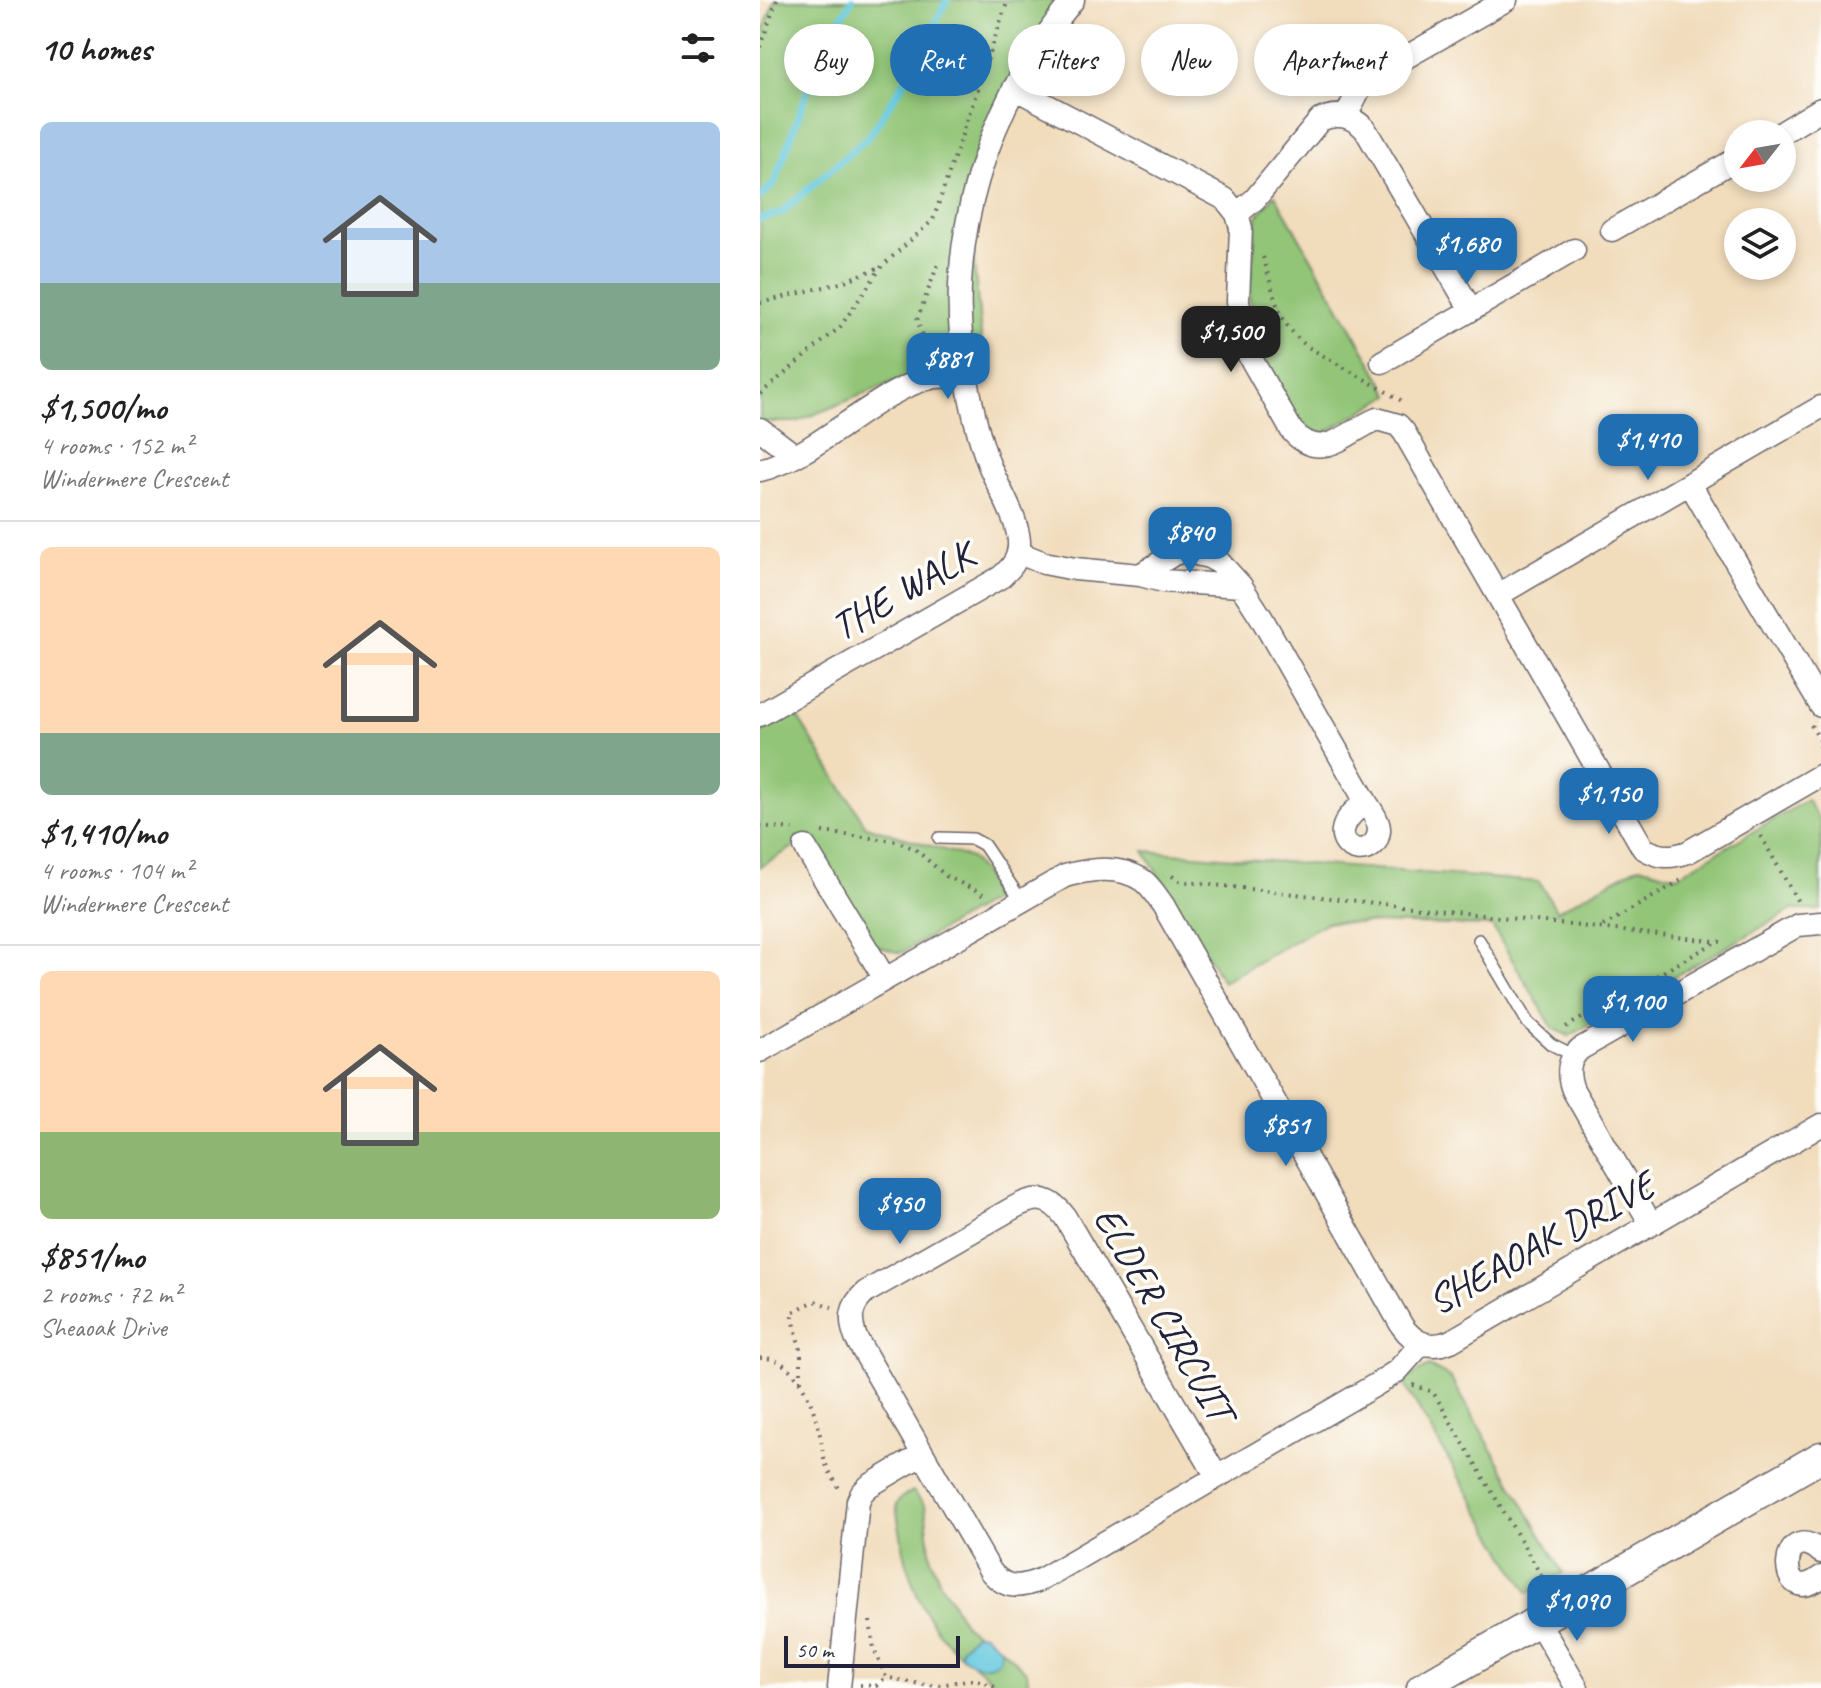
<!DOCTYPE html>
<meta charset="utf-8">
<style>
:root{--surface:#fff;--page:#f6f6f6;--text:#222;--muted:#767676;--line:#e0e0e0;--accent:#1f6fb2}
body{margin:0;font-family:Caveat,sans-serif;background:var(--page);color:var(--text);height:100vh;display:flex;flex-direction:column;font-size:30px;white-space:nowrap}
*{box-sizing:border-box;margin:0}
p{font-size:26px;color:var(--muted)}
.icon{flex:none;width:44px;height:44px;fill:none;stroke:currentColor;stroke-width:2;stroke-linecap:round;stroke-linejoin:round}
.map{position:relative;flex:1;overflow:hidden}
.details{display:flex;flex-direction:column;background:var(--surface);width:760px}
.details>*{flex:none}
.banner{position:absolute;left:24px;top:24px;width:760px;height:72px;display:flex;gap:16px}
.needle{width:52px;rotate:239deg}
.tools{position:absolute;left:964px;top:120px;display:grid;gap:16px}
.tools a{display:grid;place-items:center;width:72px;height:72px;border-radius:50%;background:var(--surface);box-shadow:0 4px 12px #0003;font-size:40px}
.scale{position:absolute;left:24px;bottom:20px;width:176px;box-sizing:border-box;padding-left:8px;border:4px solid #22223b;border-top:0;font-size:22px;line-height:28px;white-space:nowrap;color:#22223b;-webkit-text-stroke:6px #fdfcf7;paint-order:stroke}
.price{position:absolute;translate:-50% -68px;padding:0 18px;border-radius:16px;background:var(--accent);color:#fff;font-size:26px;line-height:52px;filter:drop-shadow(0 2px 4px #0008)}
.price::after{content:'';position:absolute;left:50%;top:48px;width:24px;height:18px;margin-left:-12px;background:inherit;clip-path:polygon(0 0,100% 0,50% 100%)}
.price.current{background:#222;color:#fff}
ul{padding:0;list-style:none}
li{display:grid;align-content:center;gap:16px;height:424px;padding:0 40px}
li+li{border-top:2px solid var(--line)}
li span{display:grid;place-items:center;height:248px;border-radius:12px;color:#555}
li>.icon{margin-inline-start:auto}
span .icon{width:144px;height:144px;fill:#fffc;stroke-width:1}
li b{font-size:34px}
h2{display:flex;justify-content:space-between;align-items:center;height:96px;padding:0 40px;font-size:34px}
.pill{padding:0 28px;border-radius:36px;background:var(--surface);box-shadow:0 4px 12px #0003;font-size:28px;line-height:72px}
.pill.current{background:var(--accent);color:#fff}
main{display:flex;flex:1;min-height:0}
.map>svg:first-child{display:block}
.green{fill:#92c577;stroke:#5a7459;stroke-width:2}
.water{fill:#61c8de;stroke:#42758c;stroke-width:2}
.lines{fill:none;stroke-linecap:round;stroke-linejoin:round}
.stream{stroke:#61c8de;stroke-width:7}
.lane-casing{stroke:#6a6368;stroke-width:14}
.street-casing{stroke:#6a6368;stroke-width:25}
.secondary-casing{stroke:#6a6368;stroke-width:33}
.path{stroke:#6a6368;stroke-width:4;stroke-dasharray:2 6;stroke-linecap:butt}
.lane{stroke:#fff;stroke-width:11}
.street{stroke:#fff;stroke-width:22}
.secondary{stroke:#fff;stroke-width:30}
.labels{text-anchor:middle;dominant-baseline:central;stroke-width:7;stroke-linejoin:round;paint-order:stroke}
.street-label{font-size:40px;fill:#22223b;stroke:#fdfcf7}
</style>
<main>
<section class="details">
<h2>10 homes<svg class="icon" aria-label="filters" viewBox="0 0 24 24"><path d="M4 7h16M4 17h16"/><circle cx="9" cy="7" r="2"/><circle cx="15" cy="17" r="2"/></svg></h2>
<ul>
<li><span style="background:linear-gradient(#a9c7e8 65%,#7fa58c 0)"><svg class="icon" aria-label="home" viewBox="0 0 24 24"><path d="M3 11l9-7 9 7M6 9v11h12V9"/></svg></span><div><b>$1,500/mo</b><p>4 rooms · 152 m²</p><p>Windermere Crescent</p></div></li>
<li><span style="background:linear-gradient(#ffd9b3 75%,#7fa58c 0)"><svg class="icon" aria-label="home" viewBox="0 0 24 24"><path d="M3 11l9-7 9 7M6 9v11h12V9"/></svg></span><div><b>$1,410/mo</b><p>4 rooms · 104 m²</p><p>Windermere Crescent</p></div></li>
<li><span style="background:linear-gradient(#ffd9b3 65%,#8fb573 0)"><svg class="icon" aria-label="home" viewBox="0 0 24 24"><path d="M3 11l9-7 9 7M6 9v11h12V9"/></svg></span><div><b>$851/mo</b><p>2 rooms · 72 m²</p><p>Sheaoak Drive</p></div></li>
</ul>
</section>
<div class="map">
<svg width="1061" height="1688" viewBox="0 0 1061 1688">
<rect width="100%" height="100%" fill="#fdfcf7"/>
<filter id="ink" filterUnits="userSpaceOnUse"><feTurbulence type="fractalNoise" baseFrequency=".0125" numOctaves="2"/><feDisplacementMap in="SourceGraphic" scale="16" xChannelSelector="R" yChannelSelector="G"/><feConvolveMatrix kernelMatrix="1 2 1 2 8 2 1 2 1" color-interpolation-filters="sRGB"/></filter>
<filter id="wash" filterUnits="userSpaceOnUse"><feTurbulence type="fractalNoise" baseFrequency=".006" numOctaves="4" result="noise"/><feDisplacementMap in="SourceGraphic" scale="32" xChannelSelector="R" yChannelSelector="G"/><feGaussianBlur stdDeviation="1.8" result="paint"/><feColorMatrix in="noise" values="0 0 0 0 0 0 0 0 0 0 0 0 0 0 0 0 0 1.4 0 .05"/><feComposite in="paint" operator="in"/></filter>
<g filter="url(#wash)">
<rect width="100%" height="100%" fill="#f1dcbb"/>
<!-- green -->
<path class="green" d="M 15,0 L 318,0 L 280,44 L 209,212 L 222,345 L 36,422 L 0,422 L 0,40 Z
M 515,195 L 630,395 L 563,434 L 541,426 L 498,352 L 489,294 L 497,216 Z
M 35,713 L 106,826 L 211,858 L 240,896 L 141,953 L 116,946 L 50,837 L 0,867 L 0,733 Z
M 1047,800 L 1061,822 L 1061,910 L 1032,910 L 809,1036 L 793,1028 L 732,926 L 567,922 L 463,982 L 384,851 L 779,882 L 797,911 L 879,866 L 917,876 Z
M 669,1366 L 691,1378 L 803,1573 L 768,1593 L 642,1381 Z
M 153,1491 L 165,1506 L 171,1559 L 179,1580 L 205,1625 L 216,1633 L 201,1648 L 200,1655 C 153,1614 145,1563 136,1505 L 142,1497 Z
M 241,1648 L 267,1672 L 269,1688 L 241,1688 L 212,1663 L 226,1666 L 239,1660 Z"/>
<!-- water -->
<path class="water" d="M 216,1633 L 224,1634 L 241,1648 L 239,1660 C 225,1670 213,1664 200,1655 L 201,1648 Z"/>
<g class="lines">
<!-- stream -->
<path class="stream" d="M 0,197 L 14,184 L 64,45 L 92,0
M 0,219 L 21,213 L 109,136 L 147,78 L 187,0"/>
</g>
</g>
<g filter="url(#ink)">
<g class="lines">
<defs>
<path id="lane" d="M 179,838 L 213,839 L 224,845 L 261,900
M 719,940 L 768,1023 L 791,1044 L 813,1055"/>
<path id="street" d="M 254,88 L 465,199 L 477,214 L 481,228 L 478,301 L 486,350 L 532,431 C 562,464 586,432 617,419 L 638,425 L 644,432 L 883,848 C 899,858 911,858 928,852 L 1061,775
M 586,116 L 602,84 L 608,79 L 746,0
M 1020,134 L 1061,109
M 477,214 L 495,199 L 560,120 C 578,112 592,116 605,129 L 711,310
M 852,230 L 978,158
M 622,362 L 814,250
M 0,429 L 34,455
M 0,470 C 59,456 117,388 175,377 C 185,376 196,377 206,378
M 930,484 L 1061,706
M 259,553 L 284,563 L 315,569 L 380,575 L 403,581 L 481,586
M 380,575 L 414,554 L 424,551 L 449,557 L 460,563 L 481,586 L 501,617 L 606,802 C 611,810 620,822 619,831 C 614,870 549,842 606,802
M 738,595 L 1061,407
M 0,715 L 241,577 C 250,569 258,561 259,547 C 261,522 237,487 228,462 C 218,435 212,408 207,380 C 181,244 227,105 313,0
M 45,847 L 125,979
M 0,1051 L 305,876 C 329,869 359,865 382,880 C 390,885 397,897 403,905 L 642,1326 C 654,1343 670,1350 691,1341 L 1061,1125
M 891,1224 L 813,1090 C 807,1074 807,1061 820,1049 L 1038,925 L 1061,923
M 457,1477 L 282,1579 C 261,1588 247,1590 231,1572 L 96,1338 C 89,1319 90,1306 106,1292 L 253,1208 C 275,1196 289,1195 305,1217 L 457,1477 L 617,1384 L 637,1371 L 662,1343
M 1061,1552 C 1019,1515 1015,1612 1061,1577
M 778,1621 L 817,1688
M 79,1688 L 98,1501 L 102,1493 L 109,1486 L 163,1454"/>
<path id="secondary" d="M 662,1688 L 1061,1457"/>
</defs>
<!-- lane casing -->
<use href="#lane" class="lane-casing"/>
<!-- street casing -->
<use href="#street" class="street-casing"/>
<!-- secondary casing -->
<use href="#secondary" class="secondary-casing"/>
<!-- path -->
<path class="path" d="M 0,47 L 17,0
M 503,257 C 516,296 514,320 548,347 L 644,402
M 0,303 L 80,283 L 120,267
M 171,357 L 157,320 L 178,264
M 0,394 L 80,327 L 122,266 L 173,220 L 248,0
M 1051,725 L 1061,742 L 1058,753
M 0,826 L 33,829
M 62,832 L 136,841 L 155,849 L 186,876 L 225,895
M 1001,836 L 1038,902
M 412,876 L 419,881 L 962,942
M 843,926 L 925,878
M 806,1027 L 954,943
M 0,1358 C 35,1356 53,1402 59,1431 C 62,1441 62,1452 65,1462 C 69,1472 75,1481 80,1490
M 41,1381 L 41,1355 L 32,1312 L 55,1301 L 72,1307
M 653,1385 L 673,1392 L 788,1587
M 110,1621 L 114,1649 L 126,1677 C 139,1680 153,1683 166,1685 C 193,1688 209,1670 236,1688
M 100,1685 L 116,1686 L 126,1677"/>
<!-- lane -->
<use href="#lane" class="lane"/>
<!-- street -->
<use href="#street" class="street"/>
<!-- secondary -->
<use href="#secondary" class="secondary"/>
</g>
</g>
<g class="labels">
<!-- street labels -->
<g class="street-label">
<text transform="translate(142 591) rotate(-30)">THE WALK</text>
<text transform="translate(781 1243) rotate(-29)">SHEAOAK DRIVE</text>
<text transform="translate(404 1314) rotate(60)">ELDER CIRCUIT</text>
</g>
</g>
</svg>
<div class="tools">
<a><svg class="needle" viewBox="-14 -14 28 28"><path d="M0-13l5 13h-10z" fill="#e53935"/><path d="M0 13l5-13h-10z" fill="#767676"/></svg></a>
<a><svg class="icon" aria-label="layers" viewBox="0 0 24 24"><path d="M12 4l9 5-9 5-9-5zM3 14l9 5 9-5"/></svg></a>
</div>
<div class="scale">50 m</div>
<b class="price" style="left:707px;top:286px">$1,680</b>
<b class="price current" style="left:471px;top:374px">$1,500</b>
<b class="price" style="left:188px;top:401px">$881</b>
<b class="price" style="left:888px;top:482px">$1,410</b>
<b class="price" style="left:430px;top:575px">$840</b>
<b class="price" style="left:849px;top:836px">$1,150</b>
<b class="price" style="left:873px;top:1044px">$1,100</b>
<b class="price" style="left:526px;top:1168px">$851</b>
<b class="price" style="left:140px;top:1246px">$950</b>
<b class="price" style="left:817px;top:1643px">$1,090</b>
<div class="banner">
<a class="pill">Buy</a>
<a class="pill current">Rent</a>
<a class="pill">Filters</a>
<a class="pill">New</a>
<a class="pill">Apartment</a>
</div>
</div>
</main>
